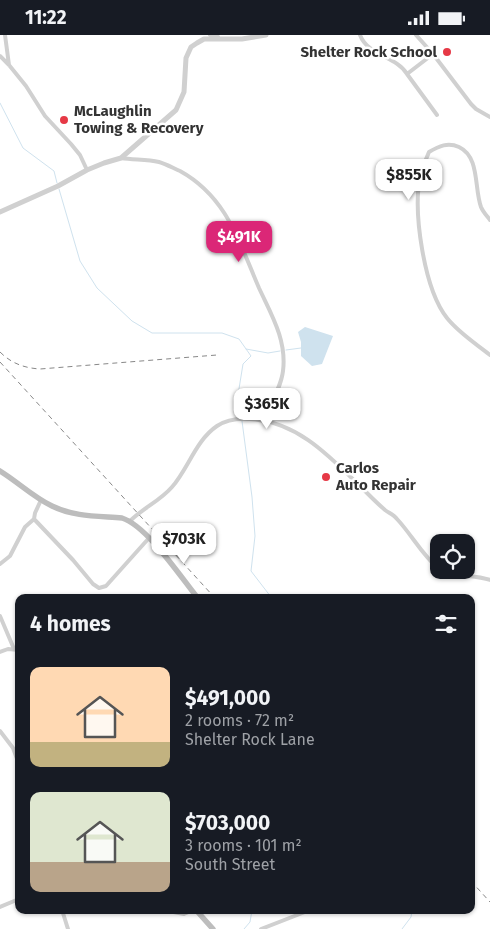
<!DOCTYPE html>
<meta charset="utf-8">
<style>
:root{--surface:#171b24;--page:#20242c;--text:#f1f3f6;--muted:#9ea1a6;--accent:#db2777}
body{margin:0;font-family:"Fira Sans",sans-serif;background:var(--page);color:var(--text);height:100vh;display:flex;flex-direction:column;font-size:19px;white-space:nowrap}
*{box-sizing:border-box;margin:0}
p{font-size:16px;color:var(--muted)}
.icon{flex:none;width:28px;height:28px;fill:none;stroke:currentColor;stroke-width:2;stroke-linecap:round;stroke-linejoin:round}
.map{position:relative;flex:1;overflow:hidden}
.panel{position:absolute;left:15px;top:559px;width:460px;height:320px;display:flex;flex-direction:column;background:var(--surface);border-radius:10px;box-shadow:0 1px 4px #0004}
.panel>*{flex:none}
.tools{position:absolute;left:430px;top:499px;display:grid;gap:10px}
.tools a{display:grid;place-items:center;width:45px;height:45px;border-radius:10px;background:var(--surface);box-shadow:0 1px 4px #0004;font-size:25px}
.price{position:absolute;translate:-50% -42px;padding:0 11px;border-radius:10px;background:#fff;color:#222;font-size:16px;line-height:32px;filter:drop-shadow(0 1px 2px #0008)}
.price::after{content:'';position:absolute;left:50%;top:30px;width:15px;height:11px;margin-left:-8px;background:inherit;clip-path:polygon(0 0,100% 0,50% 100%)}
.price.on{background:var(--accent);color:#fff}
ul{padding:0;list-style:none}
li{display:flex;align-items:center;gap:15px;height:125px;padding:0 15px}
li span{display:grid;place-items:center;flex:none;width:140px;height:100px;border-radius:10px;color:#555}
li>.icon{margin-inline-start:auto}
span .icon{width:60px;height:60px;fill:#fffc;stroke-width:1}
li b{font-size:21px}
h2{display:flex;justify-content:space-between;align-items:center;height:60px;padding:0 15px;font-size:21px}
.status{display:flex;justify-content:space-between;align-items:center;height:35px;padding:0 25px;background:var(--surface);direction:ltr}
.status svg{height:14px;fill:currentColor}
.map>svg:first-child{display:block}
.water{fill:#cfe2ee}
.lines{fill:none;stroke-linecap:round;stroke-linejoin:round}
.stream{stroke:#cfe2ee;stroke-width:1}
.minor{stroke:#d0d0d0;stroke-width:4}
.tertiary{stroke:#d0d0d0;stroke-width:5}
.secondary{stroke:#bdbdbd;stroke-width:5.5}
.rail{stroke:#888;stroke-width:1;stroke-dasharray:5 4;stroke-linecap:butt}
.poi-dot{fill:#e63946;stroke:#fff;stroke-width:2}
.labels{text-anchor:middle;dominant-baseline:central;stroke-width:5;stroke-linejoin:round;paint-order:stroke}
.poi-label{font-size:15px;font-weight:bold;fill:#333;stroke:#fff;text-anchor:start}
</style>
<div class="status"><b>11:22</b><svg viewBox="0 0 49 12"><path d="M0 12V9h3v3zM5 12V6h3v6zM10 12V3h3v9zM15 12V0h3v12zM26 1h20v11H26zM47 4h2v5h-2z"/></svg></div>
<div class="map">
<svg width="490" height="894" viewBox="0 0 490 894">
<rect width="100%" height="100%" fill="#fff"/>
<!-- water -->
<path class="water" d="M 305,292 L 333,301 L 322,329 L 312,331 L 301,321 L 301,307 L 298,297 Z"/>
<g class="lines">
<!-- stream -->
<path class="stream" d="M 0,68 L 23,113 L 54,136 L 57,148
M 59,154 L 80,226 L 97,253 L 132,286 L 152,298 L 222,298 L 239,304 L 251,321 L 243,329 L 238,360 L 241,381
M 246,314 L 268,318 L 280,316
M 286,315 L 301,313
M 242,386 L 252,462 L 255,501 L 251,536 L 271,562
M 244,894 L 250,887 L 252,875
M 402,894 L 411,882 L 412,875"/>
<!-- minor -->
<path class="minor" d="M 5,0 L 9,30
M 210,0 L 218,2
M 360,0 C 368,21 396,21 407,39
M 416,0 L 433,19 L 471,69 L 476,74 L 490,82
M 433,19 L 407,39 L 437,80
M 0,21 L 9,30 L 26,51 L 45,81 L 71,109 L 80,120 L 87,135
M 121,123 C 134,125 147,124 159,127 C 166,129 173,133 180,136 C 227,162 239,207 259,253 C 271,279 287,305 283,336 C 281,353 270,369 263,385
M 490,185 C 487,181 483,177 481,172 C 474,153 480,122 459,112 C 448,107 439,111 429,117 C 426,125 421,134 420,142 C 413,178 424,254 447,283 C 459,298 475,308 490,320
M 41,465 L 35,478 L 34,484 L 73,525 L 93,549 L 99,553 L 106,551 L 149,503
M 130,486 C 143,473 160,466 172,452 C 188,434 196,405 217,391 C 226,385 238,383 250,384 C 300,387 332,424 366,457 C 372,463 378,469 385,475 C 389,478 394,480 397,484 C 412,500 422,520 439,534
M 0,529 L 10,521 L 25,492 L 34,484
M 441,535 C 457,543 474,539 490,545
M 0,581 L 14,614
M 0,617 L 8,614 L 19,615
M 0,696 L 13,713 L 19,729
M 0,872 L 19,864
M 62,875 L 68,894
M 163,875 L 184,879 L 193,875
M 261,894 L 310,875"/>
<!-- tertiary -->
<path class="tertiary" d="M 0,177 L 58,151 L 87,135 L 104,128 L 121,123 L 176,75 L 184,57 L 186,23 L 191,12 L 197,8 L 204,4 L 242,4 L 266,0"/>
<!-- secondary -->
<path class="secondary" d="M 0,436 C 18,447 33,462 52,471 C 74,482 99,481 122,483 C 147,491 180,541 197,562
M 196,875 L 213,894"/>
<!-- rail -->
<path class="rail" d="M 0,317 C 12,329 25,333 40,334 L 217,320
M 0,327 L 214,562
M 471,846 L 490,867"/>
</g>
<!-- markers -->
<g class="poi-dot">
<circle cx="447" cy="17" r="5"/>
<circle cx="64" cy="85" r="5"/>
<circle cx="326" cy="442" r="5"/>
</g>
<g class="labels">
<!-- poi labels -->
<g class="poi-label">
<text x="437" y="17" text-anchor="end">Shelter Rock School</text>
<text x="74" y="76">McLaughlin<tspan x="74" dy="17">Towing &amp; Recovery</tspan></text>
<text x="336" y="433">Carlos<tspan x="336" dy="17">Auto Repair</tspan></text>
</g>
</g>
</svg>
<div class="tools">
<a><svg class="icon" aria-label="locate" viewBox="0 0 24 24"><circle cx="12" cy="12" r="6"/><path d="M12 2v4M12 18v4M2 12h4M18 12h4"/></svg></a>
</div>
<b class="price" style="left:409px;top:166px">$855K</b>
<b class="price on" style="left:239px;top:228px">$491K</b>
<b class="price" style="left:267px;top:395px">$365K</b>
<b class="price" style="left:184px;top:530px">$703K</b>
<section class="panel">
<h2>4 homes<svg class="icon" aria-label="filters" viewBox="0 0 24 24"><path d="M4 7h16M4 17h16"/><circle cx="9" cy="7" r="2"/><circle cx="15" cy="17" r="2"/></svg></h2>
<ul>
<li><span style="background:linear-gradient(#ffd9b3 75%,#c2b280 0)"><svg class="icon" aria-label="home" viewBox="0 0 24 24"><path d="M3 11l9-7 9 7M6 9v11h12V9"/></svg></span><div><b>$491,000</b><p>2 rooms · 72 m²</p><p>Shelter Rock Lane</p></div></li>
<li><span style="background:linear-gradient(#dfe7d0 70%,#b9a48a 0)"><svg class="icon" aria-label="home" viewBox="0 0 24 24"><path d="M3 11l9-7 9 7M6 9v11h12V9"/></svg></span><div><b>$703,000</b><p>3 rooms · 101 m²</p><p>South Street</p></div></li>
</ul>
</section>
</div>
